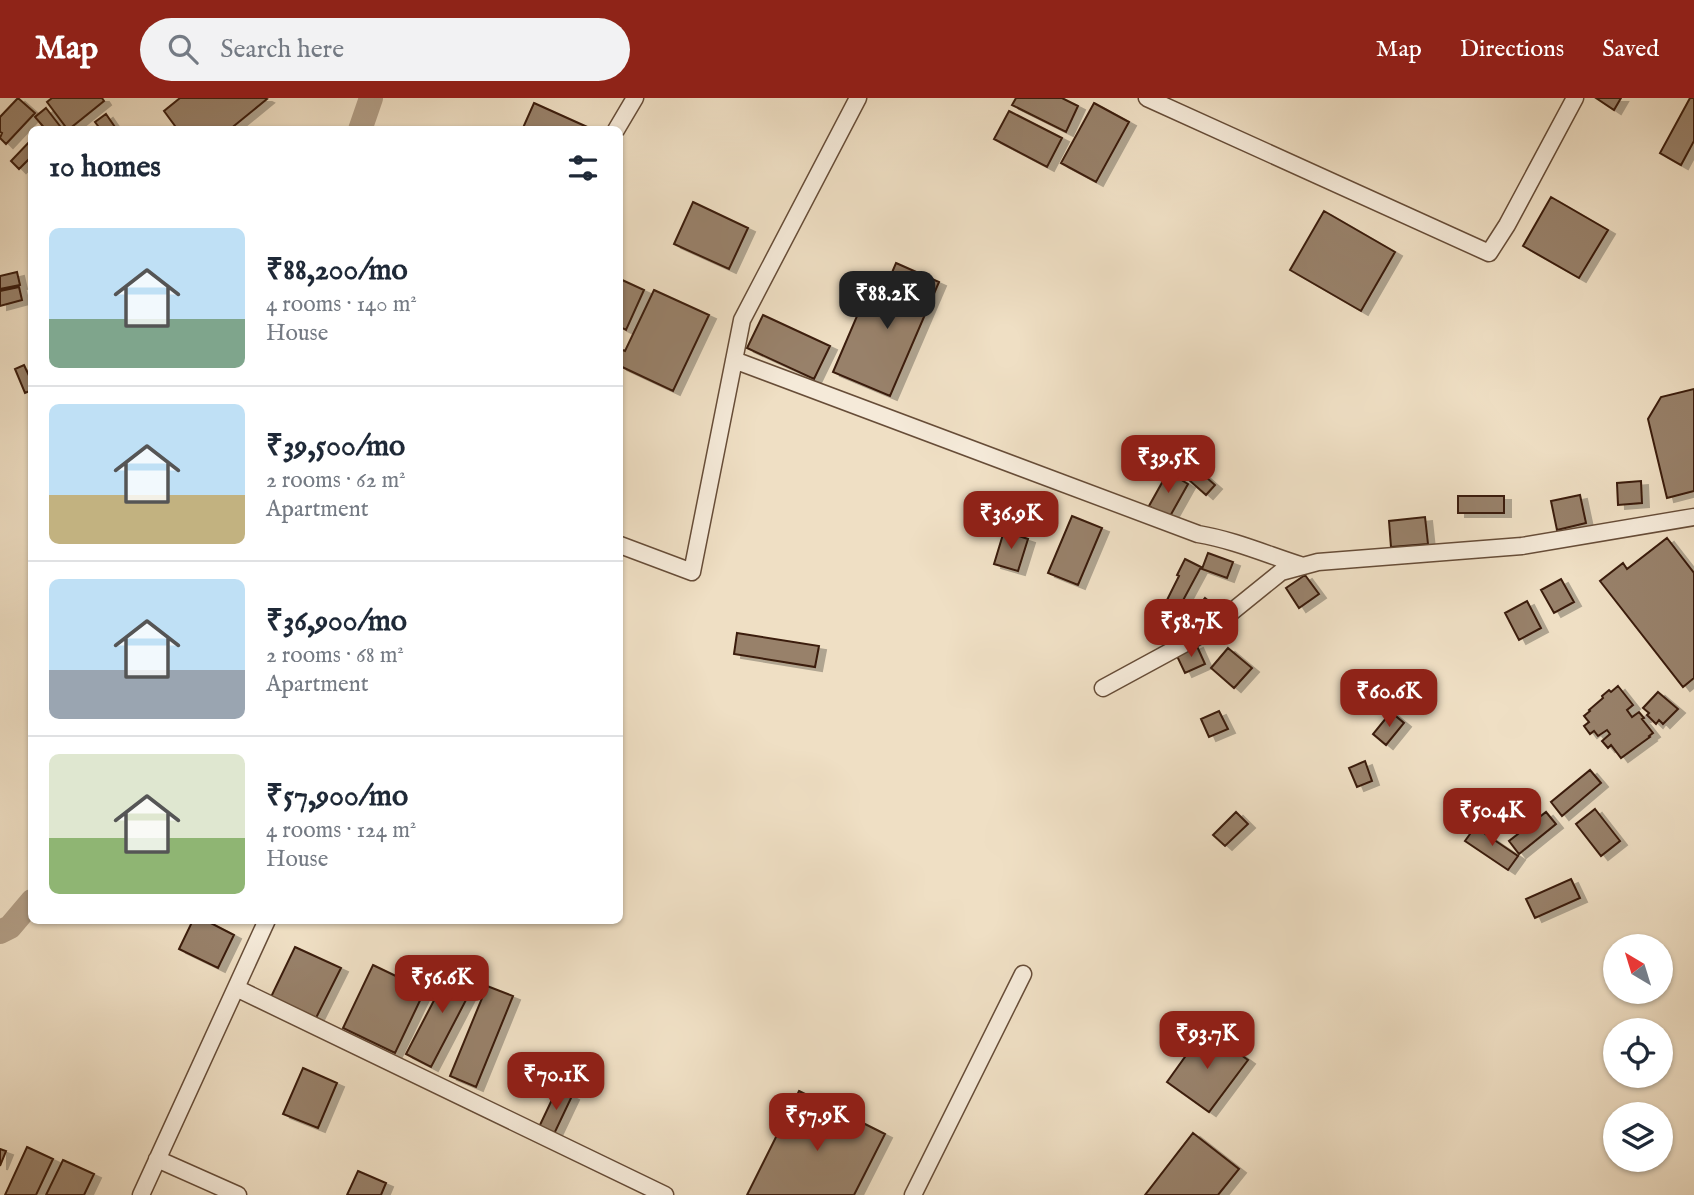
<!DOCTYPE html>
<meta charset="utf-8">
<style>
:root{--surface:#fff;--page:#f2f2f3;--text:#1f2937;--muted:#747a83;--line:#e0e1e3;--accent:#8f2418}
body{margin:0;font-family:"IM FELL English",serif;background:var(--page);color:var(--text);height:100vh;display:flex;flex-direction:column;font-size:26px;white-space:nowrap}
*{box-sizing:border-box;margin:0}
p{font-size:23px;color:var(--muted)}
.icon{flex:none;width:38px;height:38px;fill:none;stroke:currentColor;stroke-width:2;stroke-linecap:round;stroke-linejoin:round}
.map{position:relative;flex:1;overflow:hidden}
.sheet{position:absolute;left:28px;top:28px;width:595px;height:798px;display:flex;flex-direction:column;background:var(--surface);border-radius:10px;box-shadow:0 2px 5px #0004}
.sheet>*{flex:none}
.needle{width:46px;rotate:322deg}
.fabs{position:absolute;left:1603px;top:836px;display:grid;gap:14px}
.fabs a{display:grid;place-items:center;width:70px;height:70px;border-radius:50%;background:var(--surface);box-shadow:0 2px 5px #0004;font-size:35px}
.price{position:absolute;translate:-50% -60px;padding:0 16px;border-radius:14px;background:var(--accent);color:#fff;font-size:23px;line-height:46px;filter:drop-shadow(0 2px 4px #0008)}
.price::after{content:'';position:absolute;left:50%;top:42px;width:21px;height:16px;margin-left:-10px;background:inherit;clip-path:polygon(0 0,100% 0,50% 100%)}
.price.active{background:#222;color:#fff}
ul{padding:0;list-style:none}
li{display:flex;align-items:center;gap:21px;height:175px;padding:0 21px}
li+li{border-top:2px solid var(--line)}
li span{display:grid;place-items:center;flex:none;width:196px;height:140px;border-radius:10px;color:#555}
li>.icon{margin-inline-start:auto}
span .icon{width:84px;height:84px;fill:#fffc;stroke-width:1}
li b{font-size:30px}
h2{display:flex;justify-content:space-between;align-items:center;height:84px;padding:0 21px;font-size:30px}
header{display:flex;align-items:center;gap:42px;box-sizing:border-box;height:98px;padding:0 35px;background:var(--accent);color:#fff}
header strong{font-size:33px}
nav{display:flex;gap:38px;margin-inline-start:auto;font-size:24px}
.search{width:490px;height:63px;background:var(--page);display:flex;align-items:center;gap:18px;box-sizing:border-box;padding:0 24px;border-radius:38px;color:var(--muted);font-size:26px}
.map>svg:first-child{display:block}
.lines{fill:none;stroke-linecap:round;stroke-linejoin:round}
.river{stroke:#b19d85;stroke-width:24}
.building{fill:#98816b;stroke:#3a1c0a;stroke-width:2;filter:url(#shadow)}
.street-casing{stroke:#674d38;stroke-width:19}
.street{stroke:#f5ead9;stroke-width:16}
</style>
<header>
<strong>Map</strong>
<div class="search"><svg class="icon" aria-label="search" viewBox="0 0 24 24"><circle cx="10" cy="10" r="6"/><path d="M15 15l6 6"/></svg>Search here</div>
<nav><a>Map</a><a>Directions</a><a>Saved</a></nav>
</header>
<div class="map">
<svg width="1694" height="1097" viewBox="0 0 1694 1097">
<defs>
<filter id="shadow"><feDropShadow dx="7" dy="4" stdDeviation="0" flood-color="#0004"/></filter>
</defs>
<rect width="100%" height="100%" fill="#efdfc4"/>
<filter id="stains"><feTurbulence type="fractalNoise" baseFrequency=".00286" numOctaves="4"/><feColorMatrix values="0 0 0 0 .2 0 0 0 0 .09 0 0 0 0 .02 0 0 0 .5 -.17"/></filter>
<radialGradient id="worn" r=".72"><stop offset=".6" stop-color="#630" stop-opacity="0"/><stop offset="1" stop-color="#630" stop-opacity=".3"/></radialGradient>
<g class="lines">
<!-- river -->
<path class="river" d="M 360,32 L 371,0
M 0,834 L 10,829 L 32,803"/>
</g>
<!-- building -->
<path class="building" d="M 18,0 L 35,15 L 6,46 L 0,40 L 2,35 L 0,34 L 0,19 Z
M 52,0 L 102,0 L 104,3 L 68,32 L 47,4 Z
M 180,0 L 265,0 L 267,1 L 229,32 L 178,32 L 164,13 Z
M 1016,0 L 1062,0 L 1078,8 L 1066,34 L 1012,7 Z
M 1596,0 L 1621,0 L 1614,12 Z
M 1690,0 L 1694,0 L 1694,43 L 1681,67 L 1660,55 Z
M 534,5 L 594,32 L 522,32 Z
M 1094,5 L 1129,24 L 1096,84 L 1061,65 Z
M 46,10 L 63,32 L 46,32 L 35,19 Z
M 1009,13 L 1062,40 L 1047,69 L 994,41 Z
M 106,16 L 117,32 L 101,32 L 95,24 Z
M 32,41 L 32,58 L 19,71 L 11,63 Z
M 1551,99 L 1608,132 L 1579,180 L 1523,148 Z
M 693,104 L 748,130 L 729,171 L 674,146 Z
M 1324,113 L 1395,154 L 1361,213 L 1290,172 Z
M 896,165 L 939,184 L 890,298 L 833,274 L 863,204 L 877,210 Z
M 17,174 L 20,187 L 0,191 L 0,178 Z
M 620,181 L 644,192 L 626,232 L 620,229 Z
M 19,189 L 22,202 L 0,208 L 0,193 Z
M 654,192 L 709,217 L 673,293 L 620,268 L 620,251 L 625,253 Z
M 763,217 L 830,248 L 814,281 L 747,250 Z
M 24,267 L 32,284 L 32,292 L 25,295 L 15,271 Z
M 1694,291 L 1694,393 L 1667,400 L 1648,321 L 1661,299 Z
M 1198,372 L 1215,387 L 1206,397 L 1189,382 Z
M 1168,374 L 1188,386 L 1169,420 L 1149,408 Z
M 1641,383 L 1642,405 L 1618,407 L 1617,385 Z
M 1580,397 L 1586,425 L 1557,432 L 1551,403 Z
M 1458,398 L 1504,398 L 1504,415 L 1458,415 Z
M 1072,418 L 1102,430 L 1078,487 L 1048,475 Z
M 1425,419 L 1428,446 L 1391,449 L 1389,423 Z
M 1004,433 L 1028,441 L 1018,473 L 994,466 Z
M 1667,440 L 1694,475 L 1694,580 L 1683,589 L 1600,483 L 1623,465 L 1627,471 Z
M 1208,455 L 1233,464 L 1227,480 L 1202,471 Z
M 1185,461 L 1201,469 L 1180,508 L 1167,502 L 1179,478 L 1177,477 Z
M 1305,477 L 1319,496 L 1299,510 L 1286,490 Z
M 1561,481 L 1574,504 L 1554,515 L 1541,492 Z
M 1205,500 L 1220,512 L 1203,533 L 1188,521 Z
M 1527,503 L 1541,530 L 1519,542 L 1505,515 Z
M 737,535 L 819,548 L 815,569 L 734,556 Z
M 1196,546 L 1205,566 L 1185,575 L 1176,556 Z
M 1228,550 L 1252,570 L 1234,590 L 1211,570 Z
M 1618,588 L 1633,607 L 1627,612 L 1632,619 L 1639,614 L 1644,620 L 1642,621 L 1653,635 L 1649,638 L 1650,639 L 1621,660 L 1611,647 L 1608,650 L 1602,643 L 1610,636 L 1607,632 L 1598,638 L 1594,633 L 1590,636 L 1584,628 L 1589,624 L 1584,618 L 1590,613 L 1589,612 L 1603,600 L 1602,598 L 1609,592 L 1611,594 Z
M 1658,594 L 1678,611 L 1663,626 L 1659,622 L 1656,626 L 1647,617 L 1649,615 L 1643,610 Z
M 1219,613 L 1228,631 L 1209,639 L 1201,621 Z
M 1391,614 L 1404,625 L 1386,647 L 1373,636 Z
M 1365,663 L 1372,683 L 1357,689 L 1349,670 Z
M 1590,672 L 1601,685 L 1562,718 L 1551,704 Z
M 1595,711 L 1620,743 L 1601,758 L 1576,726 Z
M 1236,714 L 1248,726 L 1225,748 L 1213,737 Z
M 1546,714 L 1556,726 L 1519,756 L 1509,743 Z
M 1475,729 L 1518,758 L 1508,772 L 1465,743 Z
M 1571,781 L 1580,800 L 1535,820 L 1526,801 Z
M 193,822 L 205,822 L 234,837 L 218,870 L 179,851 Z
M 295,849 L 341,870 L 315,922 L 270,901 Z
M 453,866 L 478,879 L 431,969 L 406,956 Z
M 373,867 L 425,892 L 395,955 L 343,930 Z
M 487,888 L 513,898 L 476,989 L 450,978 Z
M 1205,931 L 1248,962 L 1209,1014 L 1167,984 Z
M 303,970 L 337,985 L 318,1030 L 283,1016 Z
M 557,991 L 572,998 L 554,1036 L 539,1029 Z
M 799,993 L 885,1036 L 854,1097 L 747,1097 Z
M 1193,1035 L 1239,1071 L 1218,1097 L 1145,1097 Z
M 27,1049 L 53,1061 L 36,1097 L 5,1097 Z
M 0,1051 L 6,1053 L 0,1068 Z
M 63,1062 L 94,1076 L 84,1097 L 46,1097 Z
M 358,1073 L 386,1085 L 381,1097 L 347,1097 Z"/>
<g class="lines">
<defs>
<path id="street" d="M 1147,0 L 1489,155 L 1507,127 L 1575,0
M 616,32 L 635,0
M 734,262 L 1198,436 C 1234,442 1268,457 1303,468
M 620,447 L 692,474 L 742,222 L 858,0
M 1103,590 L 1208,533 L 1281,474 L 1318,464 L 1522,448 L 1694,419
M 236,890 L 665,1097
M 157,1061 L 238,1097
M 141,1097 L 267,822
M 913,1097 L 1023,876"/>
</defs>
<!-- street casing -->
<use href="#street" class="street-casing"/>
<!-- street -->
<use href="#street" class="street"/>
</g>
<rect width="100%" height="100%" filter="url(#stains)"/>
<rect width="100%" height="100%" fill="url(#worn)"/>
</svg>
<div class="fabs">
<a><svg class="needle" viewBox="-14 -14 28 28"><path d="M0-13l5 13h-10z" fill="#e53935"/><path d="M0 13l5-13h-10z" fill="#747a83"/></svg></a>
<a><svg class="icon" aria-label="locate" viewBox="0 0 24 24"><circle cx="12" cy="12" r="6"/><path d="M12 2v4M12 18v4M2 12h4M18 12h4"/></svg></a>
<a><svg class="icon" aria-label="layers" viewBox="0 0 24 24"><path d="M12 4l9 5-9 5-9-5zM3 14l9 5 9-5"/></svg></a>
</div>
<b class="price active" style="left:887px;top:233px">₹88.2K</b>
<b class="price" style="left:1168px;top:397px">₹39.5K</b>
<b class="price" style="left:1011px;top:453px">₹36.9K</b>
<b class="price" style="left:1191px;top:561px">₹58.7K</b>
<b class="price" style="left:1389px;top:631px">₹60.6K</b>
<b class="price" style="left:1492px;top:750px">₹50.4K</b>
<b class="price" style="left:442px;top:917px">₹56.6K</b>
<b class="price" style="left:1207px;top:973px">₹93.7K</b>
<b class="price" style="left:556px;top:1014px">₹70.1K</b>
<b class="price" style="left:817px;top:1055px">₹57.9K</b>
<section class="sheet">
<h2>10 homes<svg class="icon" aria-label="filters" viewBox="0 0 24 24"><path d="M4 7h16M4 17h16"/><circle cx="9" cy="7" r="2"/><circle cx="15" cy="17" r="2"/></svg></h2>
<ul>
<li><span style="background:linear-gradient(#bfe0f5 65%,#7fa58c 0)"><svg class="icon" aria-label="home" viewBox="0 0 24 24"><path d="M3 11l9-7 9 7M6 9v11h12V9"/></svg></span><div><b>₹88,200/mo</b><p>4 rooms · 140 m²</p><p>House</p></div></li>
<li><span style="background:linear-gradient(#bfe0f5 65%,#c2b280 0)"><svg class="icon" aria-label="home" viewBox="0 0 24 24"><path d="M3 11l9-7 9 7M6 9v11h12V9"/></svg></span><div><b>₹39,500/mo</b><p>2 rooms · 62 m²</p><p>Apartment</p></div></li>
<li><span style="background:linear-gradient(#bfe0f5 65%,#9aa5b1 0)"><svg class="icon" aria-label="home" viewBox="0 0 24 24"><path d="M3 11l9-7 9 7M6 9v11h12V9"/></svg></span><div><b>₹36,900/mo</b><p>2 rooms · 68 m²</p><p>Apartment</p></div></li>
<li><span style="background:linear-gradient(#dfe7d0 60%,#8fb573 0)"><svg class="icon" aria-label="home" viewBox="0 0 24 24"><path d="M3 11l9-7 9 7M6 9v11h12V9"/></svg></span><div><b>₹57,900/mo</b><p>4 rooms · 124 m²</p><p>House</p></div></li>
</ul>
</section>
</div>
